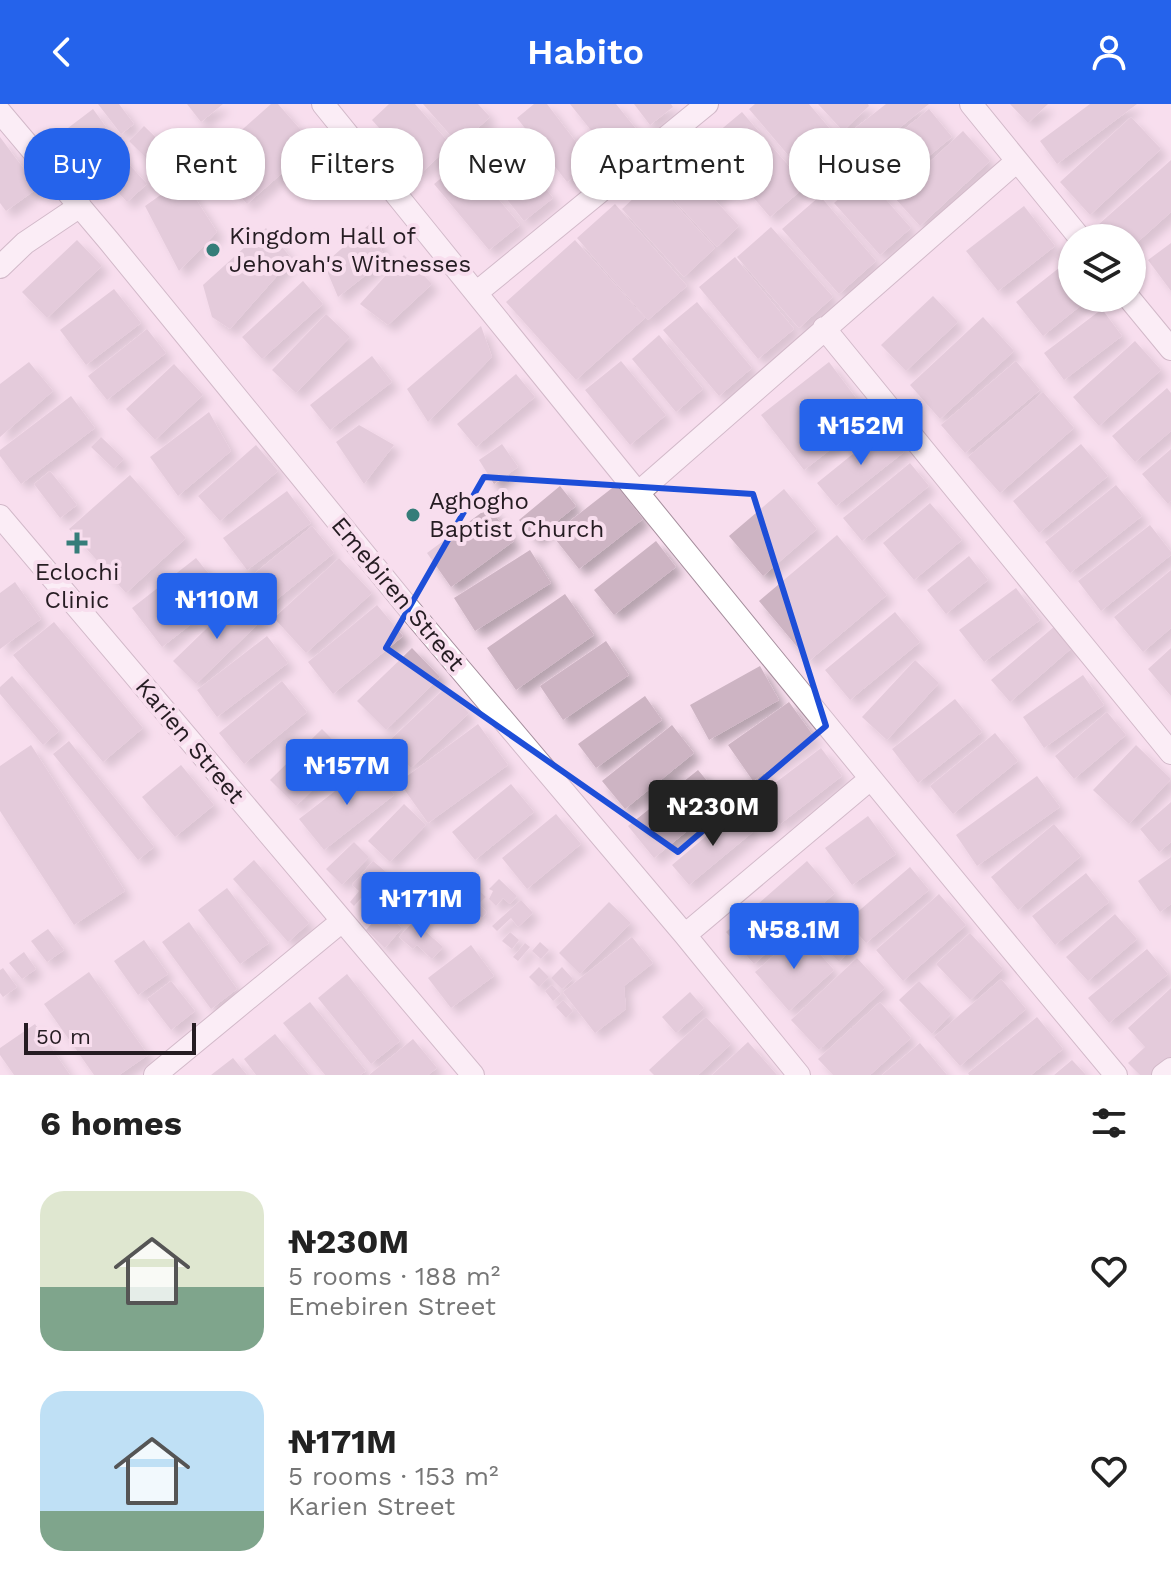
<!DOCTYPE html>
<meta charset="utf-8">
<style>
:root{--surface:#fff;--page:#f6f6f6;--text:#222;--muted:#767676;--accent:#2563eb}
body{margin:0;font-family:"Work Sans",sans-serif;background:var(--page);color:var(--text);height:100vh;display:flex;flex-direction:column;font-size:30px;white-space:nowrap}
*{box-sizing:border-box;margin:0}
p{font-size:26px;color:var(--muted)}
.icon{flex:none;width:44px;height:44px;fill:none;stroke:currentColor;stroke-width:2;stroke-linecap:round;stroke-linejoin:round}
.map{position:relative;height:971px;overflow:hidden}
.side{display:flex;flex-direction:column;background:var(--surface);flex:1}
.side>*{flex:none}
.guide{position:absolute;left:24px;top:24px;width:1124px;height:72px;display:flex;gap:16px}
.controls{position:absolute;left:1058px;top:120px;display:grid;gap:16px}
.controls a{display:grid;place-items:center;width:88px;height:88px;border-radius:50%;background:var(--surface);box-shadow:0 2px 6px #0004;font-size:40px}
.scale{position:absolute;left:24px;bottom:20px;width:172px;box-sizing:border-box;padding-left:8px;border:4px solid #251c22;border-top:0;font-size:22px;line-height:28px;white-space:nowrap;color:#251c22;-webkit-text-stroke:6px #f8deee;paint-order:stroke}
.price{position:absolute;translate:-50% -68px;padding:0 18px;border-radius:8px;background:var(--accent);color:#fff;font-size:26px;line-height:52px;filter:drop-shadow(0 2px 4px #0008)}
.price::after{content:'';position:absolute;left:50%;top:48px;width:24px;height:18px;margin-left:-12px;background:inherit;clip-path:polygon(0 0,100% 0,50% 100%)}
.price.on{background:#222;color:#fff}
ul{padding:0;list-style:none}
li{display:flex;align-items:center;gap:24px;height:200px;padding:0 40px}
li span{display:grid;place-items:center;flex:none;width:224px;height:160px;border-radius:24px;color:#555}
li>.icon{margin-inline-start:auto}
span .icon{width:96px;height:96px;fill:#fffc;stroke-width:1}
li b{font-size:34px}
h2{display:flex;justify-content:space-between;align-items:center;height:96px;padding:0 40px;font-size:34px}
.pill{padding:0 28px;border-radius:32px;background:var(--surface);box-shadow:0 2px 6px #0004;font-size:28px;line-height:72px}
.pill.on{background:var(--accent);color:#fff}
header{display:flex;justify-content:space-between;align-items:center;height:104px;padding:0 40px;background:var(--accent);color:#fff;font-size:36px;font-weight:600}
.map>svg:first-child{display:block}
.building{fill:#cdb4c3;filter:url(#shadow)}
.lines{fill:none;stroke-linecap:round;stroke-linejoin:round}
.street-casing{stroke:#a58d9c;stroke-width:24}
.street{stroke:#fff;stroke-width:22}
.marked{fill:none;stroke:#1d4ed8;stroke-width:6;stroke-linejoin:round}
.poi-dot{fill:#357d79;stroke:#f8deee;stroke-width:3}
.labels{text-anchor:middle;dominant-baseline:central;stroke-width:8;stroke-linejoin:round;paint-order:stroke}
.poi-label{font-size:24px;fill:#251c22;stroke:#f8deee;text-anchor:start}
.street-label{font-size:24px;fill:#251c22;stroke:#f8deee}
</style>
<header><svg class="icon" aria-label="back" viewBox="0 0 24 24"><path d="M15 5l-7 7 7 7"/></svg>Habito<svg class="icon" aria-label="person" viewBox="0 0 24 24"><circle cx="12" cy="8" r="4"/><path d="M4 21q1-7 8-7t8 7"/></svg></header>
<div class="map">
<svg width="1171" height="971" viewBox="0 0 1171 971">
<defs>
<filter id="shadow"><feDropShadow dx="7" dy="7" stdDeviation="4" flood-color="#0004"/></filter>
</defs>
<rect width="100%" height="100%" fill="#f8deee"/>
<!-- building -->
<path class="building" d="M 98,0 L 119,0 L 134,20 L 121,30 Z
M 187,0 L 223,0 L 201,18 Z
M 271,0 L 278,0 L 314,41 L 247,100 L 208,56 Z
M 389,0 L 415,0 L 451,41 L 420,70 L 372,16 Z
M 423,0 L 478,0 L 490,13 L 459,41 Z
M 534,0 L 547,0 L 592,59 L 567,78 L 517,14 Z
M 570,0 L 616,0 L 641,31 L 613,54 Z
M 634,0 L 671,0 L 673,3 L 650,21 Z
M 755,0 L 809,0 L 848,46 L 810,77 L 749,5 Z
M 818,0 L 868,0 L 869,2 L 843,27 Z
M 886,0 L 929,0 L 872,46 L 854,25 Z
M 1010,0 L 1048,0 L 1028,19 Z
M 1090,0 L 1137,0 L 1057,60 L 1040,37 Z
M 93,5 L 117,38 L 92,57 L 68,24 Z
M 929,5 L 952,33 L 888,86 L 864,58 Z
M 742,8 L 806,82 L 770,113 L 706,38 Z
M 1131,13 L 1161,45 L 1090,111 L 1060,78 Z
M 144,22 L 177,54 L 162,70 L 129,37 Z
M 500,27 L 553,94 L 524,117 L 471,50 Z
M 963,27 L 990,57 L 920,122 L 893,92 Z
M 0,33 L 38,84 L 6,107 L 0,99 Z
M 117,47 L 147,80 L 127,98 L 97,65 Z
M 676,54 L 739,122 L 717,143 L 654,74 Z
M 465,55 L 520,121 L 489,146 L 434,80 Z
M 1171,56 L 1171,108 L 1132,143 L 1132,134 L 1112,134 L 1099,120 Z
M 716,57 L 735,76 L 716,94 L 697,76 Z
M 865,72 L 911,124 L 880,151 L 834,99 Z
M 183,75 L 217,128 L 179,167 L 145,102 Z
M 653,76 L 715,144 L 684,173 L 622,105 Z
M 820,92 L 876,157 L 839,190 L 782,125 Z
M 615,100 L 687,182 L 648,216 L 577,134 Z
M 1024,102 L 1055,142 L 998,187 L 966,147 Z
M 372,118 L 385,156 L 338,193 L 324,160 Z
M 771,123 L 833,193 L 799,224 L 737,153 Z
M 266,124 L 292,155 L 230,225 L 212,213 L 203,181 Z
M 77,136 L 102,162 L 47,214 L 22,188 Z
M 575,136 L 645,214 L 576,276 L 506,198 Z
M 1171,139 L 1171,187 L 1148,156 Z
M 404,151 L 432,180 L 388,221 L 360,200 Z
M 735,153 L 794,225 L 758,255 L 699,183 Z
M 1069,156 L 1072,160 L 1072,194 L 1090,194 L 1043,232 L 1016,198 Z
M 303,177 L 323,200 L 262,255 L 242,233 Z
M 114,185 L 141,219 L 86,261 L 60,226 Z
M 933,192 L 958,218 L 906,267 L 881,241 Z
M 697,198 L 752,264 L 719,292 L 663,226 Z
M 1102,205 L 1122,232 L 1064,276 L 1044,249 Z
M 326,210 L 350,233 L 296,289 L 272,266 Z
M 983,213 L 1014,247 L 940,315 L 910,281 Z
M 481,222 L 492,253 L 428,318 L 407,285 Z
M 147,225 L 166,249 L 107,296 L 88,272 Z
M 659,231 L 703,285 L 676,308 L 632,255 Z
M 1135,237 L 1161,266 L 1099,322 L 1073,293 Z
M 372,252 L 392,278 L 330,326 L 310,301 Z
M 621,257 L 666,311 L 630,341 L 585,286 Z
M 1016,257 L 1040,286 L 965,349 L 941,321 Z
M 29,258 L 53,287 L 0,333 L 0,280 Z
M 829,258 L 871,314 L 804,366 L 761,311 Z
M 174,260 L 203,291 L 155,336 L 126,305 Z
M 516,270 L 535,293 L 476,343 L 457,320 Z
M 1167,284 L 1171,289 L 1171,327 L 1135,358 L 1112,332 Z
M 1043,288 L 1074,324 L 1000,389 L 968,353 Z
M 71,292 L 95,324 L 21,380 L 0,352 L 0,346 Z
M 209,308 L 231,347 L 178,392 L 150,353 Z
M 359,321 L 394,341 L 364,380 L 336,338 Z
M 885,324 L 904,348 L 836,402 L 817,379 Z
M 101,333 L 124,355 L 114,365 L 91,343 Z
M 502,340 L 518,363 L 494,380 L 479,356 Z
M 1081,340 L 1108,372 L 1039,429 L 1013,397 Z
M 256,341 L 278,367 L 220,417 L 198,392 Z
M 1171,345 L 1171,397 L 1168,400 L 1142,370 Z
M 910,359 L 929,382 L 862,437 L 843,414 Z
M 50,367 L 77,401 L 60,414 L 34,380 Z
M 130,371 L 186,434 L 126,489 L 69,425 Z
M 616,381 L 643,415 L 579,465 L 552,431 Z
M 1116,381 L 1142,412 L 1070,469 L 1045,438 Z
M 560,382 L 576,402 L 535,435 L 519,416 Z
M 784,385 L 817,425 L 763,472 L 729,432 Z
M 287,387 L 311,419 L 247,466 L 223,434 Z
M 930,399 L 962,436 L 914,476 L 883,439 Z
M 489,403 L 514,437 L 451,483 L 427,449 Z
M 1150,421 L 1171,448 L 1171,451 L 1101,507 L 1078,477 Z
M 312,422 L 334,449 L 270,501 L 249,474 Z
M 837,431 L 887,491 L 809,557 L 759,497 Z
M 656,437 L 676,463 L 614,511 L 594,486 Z
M 530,446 L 551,479 L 475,527 L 454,494 Z
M 969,452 L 988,476 L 946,510 L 927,486 Z
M 196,454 L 227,492 L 162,543 L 132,504 Z
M 339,454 L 372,489 L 306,549 L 274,514 Z
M 1171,466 L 1171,524 L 1143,548 L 1114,513 Z
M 15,478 L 41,515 L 0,545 L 0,489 Z
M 1016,484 L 1040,516 L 984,558 L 959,526 Z
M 565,490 L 594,531 L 516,586 L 487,544 Z
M 238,494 L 261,517 L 196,580 L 173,557 Z
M 377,501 L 403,532 L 333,590 L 308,558 Z
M 895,508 L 920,538 L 850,596 L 825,566 Z
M 54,518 L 143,624 L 103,658 L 13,551 Z
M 1055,522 L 1073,543 L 1010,598 L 991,576 Z
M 267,532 L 288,559 L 217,613 L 197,586 Z
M 606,537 L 629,571 L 563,616 L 540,582 Z
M 412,544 L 440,573 L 386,626 L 357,597 Z
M 1171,544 L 1171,592 L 1148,565 Z
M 915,556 L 939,579 L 887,636 L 862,613 Z
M 760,562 L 779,596 L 709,636 L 690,601 Z
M 1083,571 L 1104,601 L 1044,644 L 1023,613 Z
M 12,572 L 59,627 L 43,641 L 0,590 L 0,583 Z
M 282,577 L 307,608 L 244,660 L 219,629 Z
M 445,584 L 469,609 L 411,664 L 387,639 Z
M 645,592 L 662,616 L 596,664 L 578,640 Z
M 955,595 L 982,628 L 918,679 L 892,645 Z
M 789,598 L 815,634 L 753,677 L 728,641 Z
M 1107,608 L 1126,631 L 1074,675 L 1055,652 Z
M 478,620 L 508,661 L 428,719 L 399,678 Z
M 672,621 L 694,649 L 625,705 L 602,677 Z
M 322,625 L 348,651 L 296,702 L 270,676 Z
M 995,629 L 1018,657 L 953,710 L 930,682 Z
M 69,637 L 154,743 L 138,756 L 53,650 Z
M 31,641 L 125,787 L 74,821 L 0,707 L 0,662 Z
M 1136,641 L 1171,675 L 1129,720 L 1093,686 Z
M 821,644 L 842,672 L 780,720 L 758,692 Z
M 370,660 L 394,691 L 324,746 L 299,715 Z
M 181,661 L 214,701 L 175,733 L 142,693 Z
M 698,666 L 724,697 L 654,754 L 628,722 Z
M 1037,672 L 1060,703 L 977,762 L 956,731 Z
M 511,680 L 534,708 L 475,756 L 452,728 Z
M 1171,698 L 1171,738 L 1159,748 L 1140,725 Z
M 404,700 L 426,721 L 390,758 L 368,737 Z
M 737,706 L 754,727 L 689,781 L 672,761 Z
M 556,710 L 581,740 L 527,785 L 502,754 Z
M 868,712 L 896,750 L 852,781 L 825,744 Z
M 1054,720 L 1081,752 L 1018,806 L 991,773 Z
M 354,738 L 369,753 L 342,781 L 326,765 Z
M 1171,753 L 1171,800 L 1160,808 L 1138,777 Z
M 254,756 L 309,819 L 288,838 L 233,775 Z
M 373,757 L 398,778 L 374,805 L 361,794 L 354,802 L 350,798 L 359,787 L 352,781 Z
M 807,757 L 835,789 L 754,860 L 726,828 Z
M 910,763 L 929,786 L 866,839 L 847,817 Z
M 1086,769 L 1109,798 L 1055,841 L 1032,812 Z
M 468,774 L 477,781 L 467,793 L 458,786 Z
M 499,775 L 517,792 L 510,800 L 503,794 L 496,802 L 489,795 L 493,787 L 489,785 Z
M 412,779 L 434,797 L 421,813 L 415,807 L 421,799 L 406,787 Z
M 227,784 L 269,839 L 240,860 L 198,806 Z
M 480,787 L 486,793 L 479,800 L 487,808 L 482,814 L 468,799 Z
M 939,790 L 966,821 L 903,877 L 876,846 Z
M 398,793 L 408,804 L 398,814 L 387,803 Z
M 521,796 L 533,809 L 518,823 L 511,814 L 497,827 L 492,822 Z
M 609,798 L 631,819 L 580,870 L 559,849 Z
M 383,807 L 402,824 L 385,844 L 366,826 Z
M 1115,810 L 1137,835 L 1088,877 L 1066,853 Z
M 414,817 L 443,843 L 432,855 L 417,841 L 413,845 L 399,833 Z
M 189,818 L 237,885 L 211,905 L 162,838 Z
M 826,821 L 851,846 L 839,858 L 814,833 Z
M 48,825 L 64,846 L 47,858 L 31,837 Z
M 510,828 L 519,836 L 512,845 L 502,837 Z
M 800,828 L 834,866 L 789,907 L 755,868 Z
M 970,829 L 1003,865 L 970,896 L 936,860 Z
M 632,833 L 653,859 L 624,882 L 626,905 L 595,929 L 563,888 Z
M 144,836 L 168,870 L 138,891 L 114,857 Z
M 540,838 L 549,846 L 541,855 L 532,847 Z
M 525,839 L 530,843 L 518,857 L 513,853 Z
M 471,841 L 494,872 L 451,904 L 428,874 Z
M 1147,845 L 1168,870 L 1109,919 L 1088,894 Z
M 24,848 L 36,865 L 22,875 L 9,859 Z
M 857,854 L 885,884 L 819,946 L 791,916 Z
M 539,863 L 549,873 L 539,883 L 529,873 Z
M 562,863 L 573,875 L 562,885 L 551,874 Z
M 3,864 L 17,883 L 3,893 L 0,889 L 0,866 Z
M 89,868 L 148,951 L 119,971 L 94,971 L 44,900 Z
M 347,870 L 400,937 L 371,960 L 318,894 Z
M 1001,875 L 1026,905 L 960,962 L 934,933 Z
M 171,877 L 195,907 L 171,926 L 147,895 Z
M 919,877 L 951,910 L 932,930 L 899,896 Z
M 552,881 L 561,890 L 553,897 L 545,887 Z
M 1171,884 L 1171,958 L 1158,971 L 1140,971 L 1128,959 L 1145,943 L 1128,924 Z
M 690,888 L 704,904 L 676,929 L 662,913 Z
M 563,896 L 573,907 L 566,914 L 556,903 Z
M 310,898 L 366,967 L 360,971 L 325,971 L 283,919 Z
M 880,898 L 911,934 L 870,971 L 833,971 L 818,955 Z
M 706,913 L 731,940 L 698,971 L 654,971 L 649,966 Z
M 1037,913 L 1063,945 L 1031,971 L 969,971 L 968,969 Z
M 35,920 L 70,971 L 14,971 L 0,951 L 0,944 Z
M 275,930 L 309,971 L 256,971 L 244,955 Z
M 413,935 L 437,964 L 428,971 L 369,971 Z
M 748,938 L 777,971 L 712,971 Z
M 920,939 L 947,971 L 882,971 Z
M 233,954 L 247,971 L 211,971 Z
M 1072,956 L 1086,971 L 1054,971 Z"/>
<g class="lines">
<defs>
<path id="street" d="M 323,0 C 586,325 848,650 1116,971
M 971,0 L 1080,134
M 0,8 L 109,137 L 406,501 L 685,831 L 799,971
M 0,163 L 25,139 L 80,102
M 476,189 L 707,0
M 1129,194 L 1171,245
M 824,224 L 1171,649
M 639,388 L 1017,57
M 0,412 L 473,971
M 685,831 L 869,676
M 155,971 L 342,817
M 1163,971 L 1171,965"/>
</defs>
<!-- street casing -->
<use href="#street" class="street-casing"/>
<!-- street -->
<use href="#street" class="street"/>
</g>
<!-- marked area -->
<path d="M0 0H1171V971H0ZM 484,373 L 753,390 L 826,622 L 678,748 L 386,544 Z" fill="#f8deee" fill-opacity=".55" fill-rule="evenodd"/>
<path class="marked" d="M 484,373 L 753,390 L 826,622 L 678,748 L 386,544 Z"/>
<!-- markers -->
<g class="poi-dot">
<circle cx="213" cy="146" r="8"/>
<circle cx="413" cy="411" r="8"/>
<path d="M73 427h8v8h8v8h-8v8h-8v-8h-8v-8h8z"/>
</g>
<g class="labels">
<!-- poi labels -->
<g class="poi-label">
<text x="229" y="132">Kingdom Hall of<tspan x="229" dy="28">Jehovah's Witnesses</tspan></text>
<text x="429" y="397">Aghogho<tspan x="429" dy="28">Baptist Church</tspan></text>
<text x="77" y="468" text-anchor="middle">Eclochi<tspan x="77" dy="28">Clinic</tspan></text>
</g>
<!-- street labels -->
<g class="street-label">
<text transform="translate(398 490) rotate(50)">Emebiren Street</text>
<text transform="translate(190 637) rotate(50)">Karien Street</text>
</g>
</g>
</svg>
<div class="controls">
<a><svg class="icon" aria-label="layers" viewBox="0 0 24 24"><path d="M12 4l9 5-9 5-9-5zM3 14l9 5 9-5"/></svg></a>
</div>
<div class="scale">50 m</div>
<b class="price" style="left:861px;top:363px">₦152M</b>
<b class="price" style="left:217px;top:537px">₦110M</b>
<b class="price" style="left:347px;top:703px">₦157M</b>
<b class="price on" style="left:713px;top:744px">₦230M</b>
<b class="price" style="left:421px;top:836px">₦171M</b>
<b class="price" style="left:794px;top:867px">₦58.1M</b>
<div class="guide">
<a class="pill on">Buy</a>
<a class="pill">Rent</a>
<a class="pill">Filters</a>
<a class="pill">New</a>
<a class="pill">Apartment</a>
<a class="pill">House</a>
</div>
</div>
<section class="side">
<h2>6 homes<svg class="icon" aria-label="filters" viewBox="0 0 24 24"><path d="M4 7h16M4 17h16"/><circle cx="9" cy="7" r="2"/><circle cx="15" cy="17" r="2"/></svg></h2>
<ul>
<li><span style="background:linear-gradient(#dfe7d0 60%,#7fa58c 0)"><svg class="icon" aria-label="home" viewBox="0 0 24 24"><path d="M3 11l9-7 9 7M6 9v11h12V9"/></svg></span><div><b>₦230M</b><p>5 rooms · 188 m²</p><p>Emebiren Street</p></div><svg class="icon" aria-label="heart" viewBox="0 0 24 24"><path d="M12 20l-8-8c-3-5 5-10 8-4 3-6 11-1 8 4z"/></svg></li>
<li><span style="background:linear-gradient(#bfe0f5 75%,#7fa58c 0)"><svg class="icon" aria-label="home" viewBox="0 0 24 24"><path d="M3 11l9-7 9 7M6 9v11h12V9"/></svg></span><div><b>₦171M</b><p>5 rooms · 153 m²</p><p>Karien Street</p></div><svg class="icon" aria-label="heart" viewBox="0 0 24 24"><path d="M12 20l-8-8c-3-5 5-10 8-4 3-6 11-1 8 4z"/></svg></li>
</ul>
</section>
